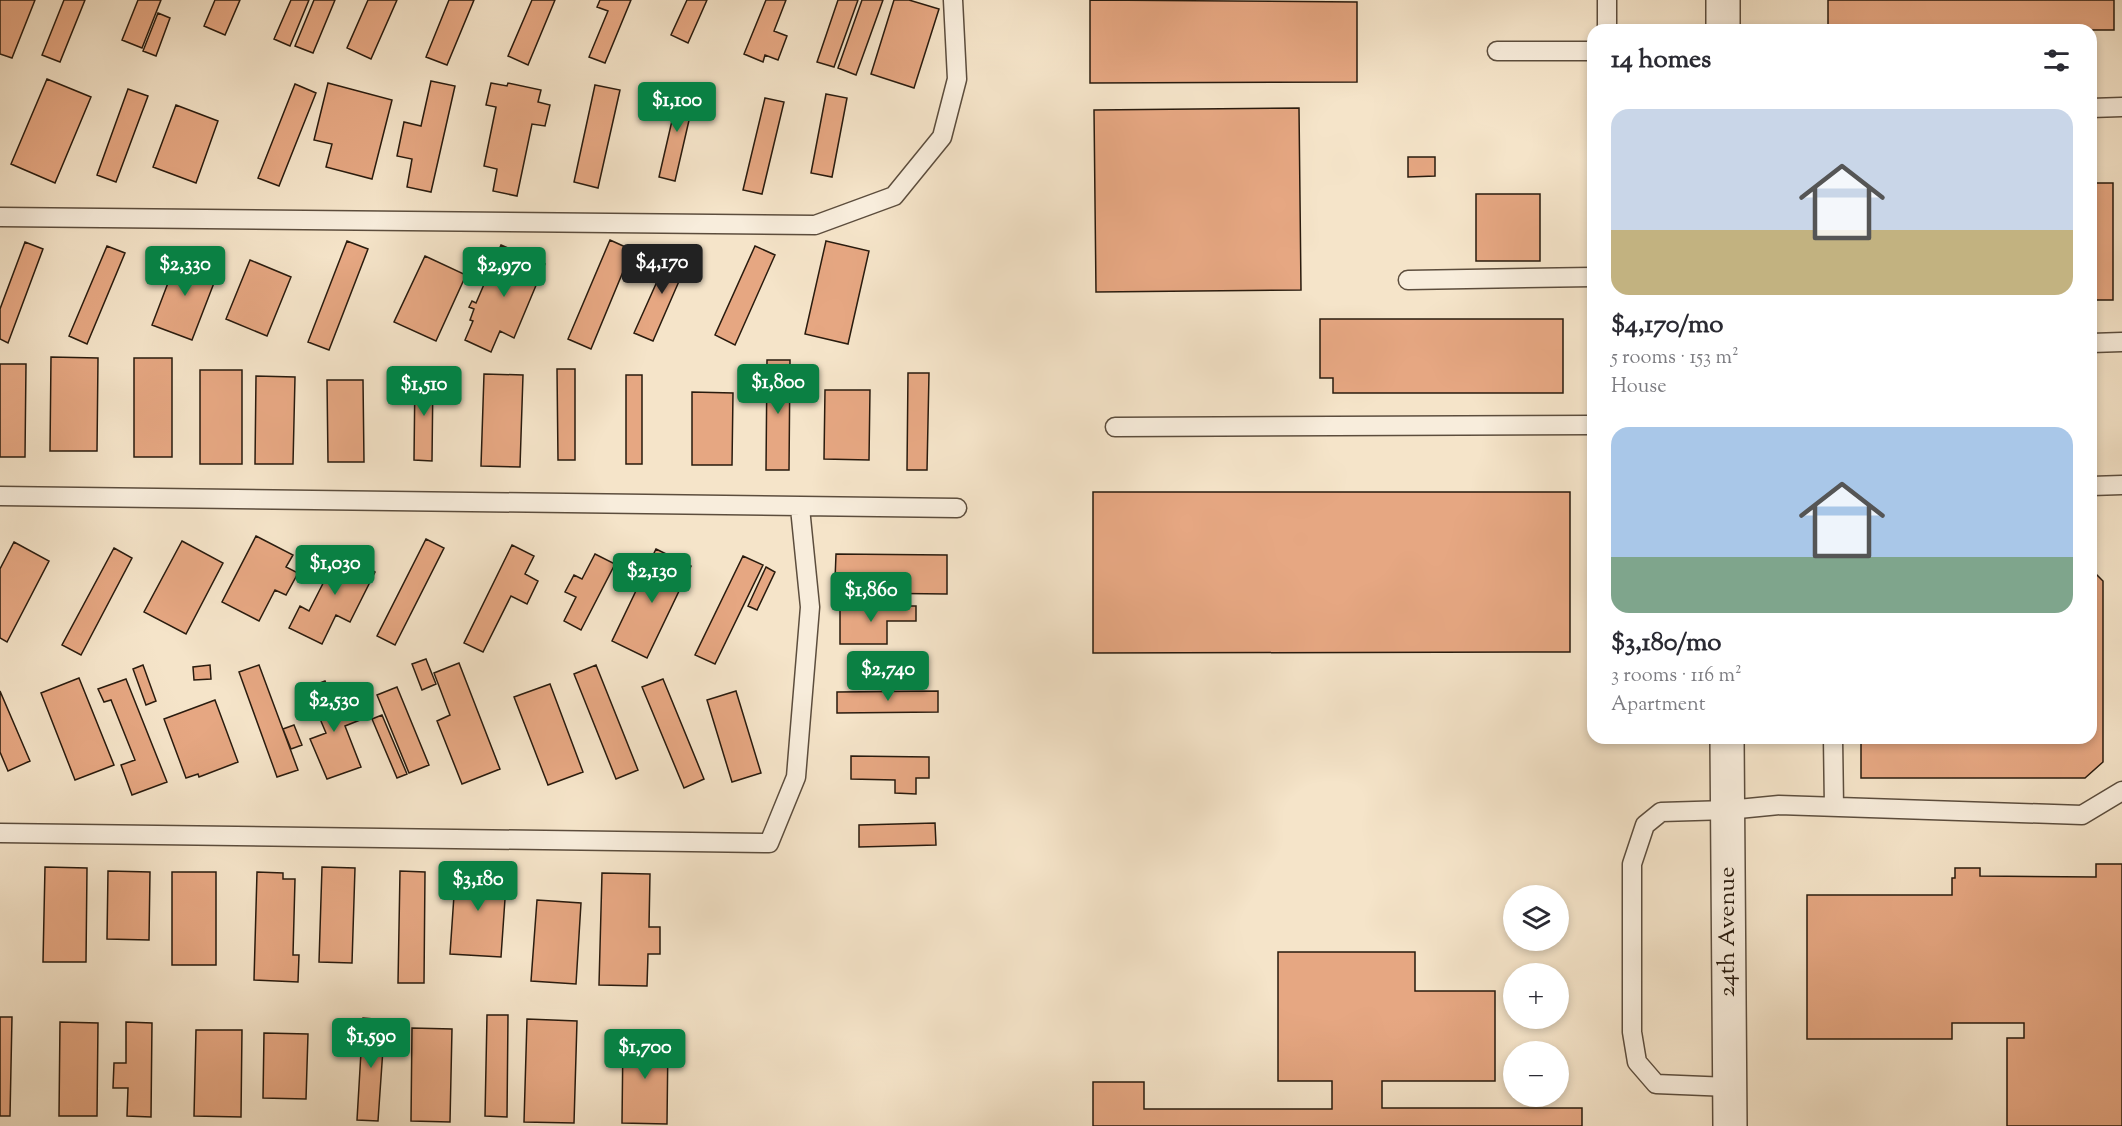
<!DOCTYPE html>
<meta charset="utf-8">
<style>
:root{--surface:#fff;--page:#f7f7f7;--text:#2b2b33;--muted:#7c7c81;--accent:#0b8043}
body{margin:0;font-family:"Sorts Mill Goudy",serif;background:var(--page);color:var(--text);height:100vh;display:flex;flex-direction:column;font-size:22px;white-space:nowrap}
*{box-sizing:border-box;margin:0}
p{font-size:20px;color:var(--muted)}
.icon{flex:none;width:33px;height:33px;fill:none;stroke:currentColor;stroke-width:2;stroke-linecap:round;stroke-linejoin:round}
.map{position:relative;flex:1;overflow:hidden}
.side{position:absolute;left:1587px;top:24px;width:510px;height:720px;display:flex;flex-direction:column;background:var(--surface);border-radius:18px;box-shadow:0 3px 9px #0003}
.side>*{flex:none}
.buttons{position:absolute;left:1503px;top:885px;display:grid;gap:12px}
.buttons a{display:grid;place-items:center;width:66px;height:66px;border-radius:50%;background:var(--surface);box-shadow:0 3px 9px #0003;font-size:30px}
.price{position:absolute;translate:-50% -51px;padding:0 14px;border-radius:6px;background:var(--accent);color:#fff;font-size:20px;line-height:39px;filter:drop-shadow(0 2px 3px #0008)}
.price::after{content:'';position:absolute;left:50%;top:36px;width:18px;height:14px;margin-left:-9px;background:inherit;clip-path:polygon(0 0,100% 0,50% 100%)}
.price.current{background:#222;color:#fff}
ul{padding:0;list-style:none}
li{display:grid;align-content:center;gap:12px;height:318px;padding:0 24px}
li span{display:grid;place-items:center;height:186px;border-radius:18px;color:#555}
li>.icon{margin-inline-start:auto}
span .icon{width:108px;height:108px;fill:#fffc;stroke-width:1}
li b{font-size:26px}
h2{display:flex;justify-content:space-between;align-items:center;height:72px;padding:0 24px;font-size:26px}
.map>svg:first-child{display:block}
.building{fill:#e6a782;stroke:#291b0e;stroke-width:1.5}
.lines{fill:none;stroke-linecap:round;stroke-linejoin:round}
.lane-casing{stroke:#5c4d3d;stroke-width:21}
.street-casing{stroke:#5c4d3d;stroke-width:36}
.lane{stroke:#f8eddc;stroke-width:18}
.street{stroke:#f8eddc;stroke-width:33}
.labels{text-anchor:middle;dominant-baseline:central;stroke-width:6;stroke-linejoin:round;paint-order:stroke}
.street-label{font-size:24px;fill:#291b0e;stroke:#f8eddc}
</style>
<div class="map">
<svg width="2122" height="1126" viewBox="0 0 2122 1126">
<rect width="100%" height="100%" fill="#f5e4c9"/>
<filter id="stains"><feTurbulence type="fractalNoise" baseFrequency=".00333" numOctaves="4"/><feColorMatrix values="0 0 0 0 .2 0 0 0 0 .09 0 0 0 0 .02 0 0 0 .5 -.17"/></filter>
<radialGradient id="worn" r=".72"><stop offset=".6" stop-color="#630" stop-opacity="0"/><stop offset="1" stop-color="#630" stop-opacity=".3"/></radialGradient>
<!-- building -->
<path class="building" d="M 0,0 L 35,0 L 12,58 L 0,54 Z
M 64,0 L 85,0 L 60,62 L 42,55 Z
M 138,0 L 161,0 L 142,48 L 122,40 Z
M 215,0 L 240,0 L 225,35 L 204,26 Z
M 291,0 L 309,0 L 290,46 L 274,39 Z
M 314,0 L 335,0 L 313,53 L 295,46 Z
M 368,0 L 397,0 L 371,59 L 347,48 Z
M 449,0 L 474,0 L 447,65 L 426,57 Z
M 532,0 L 555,0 L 528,65 L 508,56 Z
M 600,0 L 631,0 L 605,63 L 589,57 L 608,11 L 597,7 Z
M 687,0 L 707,0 L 688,43 L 671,35 Z
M 766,0 L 786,0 L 774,31 L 787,36 L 778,60 L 765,55 L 763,62 L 744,54 Z
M 838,0 L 858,0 L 834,67 L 817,62 Z
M 862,0 L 883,0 L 856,75 L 838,68 Z
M 894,0 L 909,0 L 939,9 L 914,88 L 871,74 Z
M 1090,0 L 1357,2 L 1357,82 L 1090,83 Z
M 1828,0 L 2114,0 L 2114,30 L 1828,30 Z
M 158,13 L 170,18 L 156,56 L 143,51 Z
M 47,79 L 91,97 L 55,183 L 11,164 Z
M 431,81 L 455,86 L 431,192 L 407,187 L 412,159 L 397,156 L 404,122 L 421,126 Z
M 328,83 L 392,100 L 372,179 L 326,167 L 332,144 L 314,140 Z
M 491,83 L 507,86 L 508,83 L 541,90 L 538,102 L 550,105 L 545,126 L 532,124 L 517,196 L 493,191 L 497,169 L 484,166 L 496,107 L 486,105 Z
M 295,84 L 316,93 L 279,186 L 258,178 Z
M 595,85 L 620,90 L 598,188 L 574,182 Z
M 680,86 L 696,90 L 675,181 L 659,177 Z
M 128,89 L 148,96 L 116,182 L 97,175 Z
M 826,94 L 847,98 L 832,177 L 811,173 Z
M 765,98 L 784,102 L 762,194 L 743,190 Z
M 176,105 L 218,121 L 196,183 L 153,167 Z
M 1299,108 L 1301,290 L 1096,292 L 1094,110 Z
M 1408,157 L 1435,157 L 1435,176 L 1408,177 Z
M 2091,183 L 2113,183 L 2113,300 L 2091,300 Z
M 1476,194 L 1540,194 L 1540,261 L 1476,261 Z
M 610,240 L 632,250 L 591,349 L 568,339 Z
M 347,241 L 368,249 L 329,350 L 308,342 Z
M 826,241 L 869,251 L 848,344 L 805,334 Z
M 25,242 L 43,249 L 8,343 L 0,339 L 0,309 Z
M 501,245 L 545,264 L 514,338 L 500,331 L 491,352 L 465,340 L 473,321 L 470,320 L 474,309 L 469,307 L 472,301 L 476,303 Z
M 107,246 L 125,253 L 87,344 L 69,336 Z
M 755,246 L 775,255 L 735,345 L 715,335 Z
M 672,248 L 690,256 L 653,341 L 634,333 Z
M 179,254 L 219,270 L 192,340 L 152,325 Z
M 425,256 L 466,275 L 436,341 L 394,322 Z
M 250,260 L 291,277 L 267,336 L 226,319 Z
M 1320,319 L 1563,319 L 1563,393 L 1333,393 L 1333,378 L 1320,378 Z
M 51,357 L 98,358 L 97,451 L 50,451 Z
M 134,358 L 172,358 L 172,457 L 134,457 Z
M 767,360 L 790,360 L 789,470 L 766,470 Z
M 0,364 L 26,364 L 25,457 L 0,457 Z
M 557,369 L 575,369 L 575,460 L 558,460 Z
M 200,370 L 242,370 L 242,464 L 200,464 Z
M 415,373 L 433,373 L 432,461 L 414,460 Z
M 908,373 L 929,373 L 927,470 L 907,470 Z
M 484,374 L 523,375 L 520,467 L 481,466 Z
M 626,375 L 642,375 L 642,464 L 626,464 Z
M 256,376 L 295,377 L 293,464 L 255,464 Z
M 327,380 L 363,380 L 364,462 L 328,462 Z
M 825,390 L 870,390 L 869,460 L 824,459 Z
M 692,392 L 733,393 L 732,465 L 692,465 Z
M 1093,492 L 1570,492 L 1570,652 L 1093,653 Z
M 256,536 L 293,555 L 286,567 L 298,573 L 286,595 L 275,590 L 259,621 L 222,602 Z
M 426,539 L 444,548 L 395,645 L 377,636 Z
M 182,541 L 223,563 L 186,634 L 144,612 Z
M 14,542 L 49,561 L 7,642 L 0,638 L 0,569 Z
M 512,545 L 534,556 L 525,574 L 538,581 L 527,604 L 511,596 L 483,652 L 464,643 Z
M 342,546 L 366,558 L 363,565 L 375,572 L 350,622 L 336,615 L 322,644 L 289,628 L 300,606 L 309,611 Z
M 114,548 L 132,558 L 81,655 L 62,645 Z
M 656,549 L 691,566 L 647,658 L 612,641 Z
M 595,554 L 615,564 L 581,630 L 564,621 L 576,597 L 565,592 L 574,575 L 582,579 Z
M 836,554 L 947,555 L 947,594 L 859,593 L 859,581 L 835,580 Z
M 743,556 L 763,565 L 715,664 L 695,655 Z
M 766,567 L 775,572 L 757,610 L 748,606 Z
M 2091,569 L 2103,581 L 2103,762 L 2085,778 L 1861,778 L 1861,738 L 2091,738 Z
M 840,606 L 916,606 L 916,621 L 887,621 L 887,644 L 840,644 Z
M 426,659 L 436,684 L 422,690 L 412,664 Z
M 459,663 L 500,769 L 462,784 L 437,721 L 450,715 L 434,673 Z
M 143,665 L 156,701 L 146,705 L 133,669 Z
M 210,665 L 211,679 L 194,680 L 193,667 Z
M 259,665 L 298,770 L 277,777 L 239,672 Z
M 596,665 L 638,770 L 616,779 L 574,674 Z
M 79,678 L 114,765 L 75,780 L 41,693 Z
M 126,679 L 167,782 L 132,795 L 121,765 L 135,760 L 111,700 L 104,702 L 98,689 Z
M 663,679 L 704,779 L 684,788 L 642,687 Z
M 325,681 L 336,707 L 351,700 L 360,720 L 345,726 L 361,767 L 327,779 L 310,739 L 326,733 L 307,688 Z
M 550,684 L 583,772 L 548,785 L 514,697 Z
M 397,687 L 429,765 L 409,773 L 377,695 Z
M 0,691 L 30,761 L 8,771 L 0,752 Z
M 736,691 L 761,773 L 732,782 L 707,700 Z
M 938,691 L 938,712 L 837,713 L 837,692 Z
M 215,700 L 238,762 L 199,777 L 198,774 L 186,778 L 164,719 Z
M 382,715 L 407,774 L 397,778 L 372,719 Z
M 294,725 L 302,745 L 291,749 L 283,729 Z
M 851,756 L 929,757 L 929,778 L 916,778 L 916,794 L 895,793 L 895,780 L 851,779 Z
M 935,823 L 936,845 L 859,847 L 859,825 Z
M 2096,864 L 2122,864 L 2122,1126 L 2007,1126 L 2007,1038 L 2024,1038 L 2024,1023 L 1952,1023 L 1952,1039 L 1807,1039 L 1807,895 L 1952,895 L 1952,878 L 1955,878 L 1955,868 L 1980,868 L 1980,876 L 2096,877 Z
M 456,866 L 507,870 L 501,957 L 450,954 Z
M 45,867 L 87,868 L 86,962 L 43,962 Z
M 322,867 L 355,868 L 352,963 L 319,962 Z
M 108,871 L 150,872 L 149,940 L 107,939 Z
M 400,871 L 425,872 L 424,983 L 398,983 Z
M 172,872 L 216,872 L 216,965 L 172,965 Z
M 257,872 L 283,873 L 283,879 L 295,879 L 293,955 L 299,955 L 298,982 L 254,980 Z
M 602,873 L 650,874 L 649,927 L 660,927 L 660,954 L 648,954 L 647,986 L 599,985 Z
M 537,900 L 581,903 L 576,984 L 531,981 Z
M 1278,952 L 1415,952 L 1415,991 L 1495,991 L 1495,1081 L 1382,1081 L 1382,1108 L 1582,1108 L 1582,1126 L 1093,1126 L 1093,1082 L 1144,1082 L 1144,1109 L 1332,1109 L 1332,1081 L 1278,1081 Z
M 487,1015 L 508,1015 L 507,1117 L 485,1116 Z
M 0,1017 L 12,1017 L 10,1116 L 0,1116 Z
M 363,1018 L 385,1020 L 378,1121 L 357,1120 Z
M 527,1019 L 577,1021 L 574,1123 L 524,1122 Z
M 60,1022 L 98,1023 L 97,1116 L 59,1116 Z
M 126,1022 L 152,1023 L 151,1117 L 127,1116 L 128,1088 L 113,1088 L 114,1063 L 126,1063 Z
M 412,1028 L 452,1029 L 450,1122 L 411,1121 Z
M 196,1030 L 242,1030 L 241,1117 L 194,1116 Z
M 264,1033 L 308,1034 L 306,1099 L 263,1098 Z
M 623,1036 L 668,1037 L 667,1124 L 622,1123 Z"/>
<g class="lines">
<defs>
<path id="lane" d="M 1607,30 L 1607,0
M 1497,51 L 1593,51
M 2091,108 L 2122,107
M 0,217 L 815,225 L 894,196 L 942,137 L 957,79 L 953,0
M 1408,280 L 1593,277
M 2091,343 L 2122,342
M 1115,427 L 1593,425
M 2091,486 L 2122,485
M 0,496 L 957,508
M 1833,738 L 1834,807
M 0,833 L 769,843 L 796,777 L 810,607 L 800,508
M 1729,1087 L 1656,1084 L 1637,1062 L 1632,1032 L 1632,864 L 1645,825 L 1661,812 L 1728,810 L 1779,805 L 2082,815 L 2122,791"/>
<path id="street" d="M 1723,0 L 1723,30
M 1727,738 L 1730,1126"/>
</defs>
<!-- lane casing -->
<use href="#lane" class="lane-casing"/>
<!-- street casing -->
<use href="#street" class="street-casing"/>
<!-- lane -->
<use href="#lane" class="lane"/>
<!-- street -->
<use href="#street" class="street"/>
</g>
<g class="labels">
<!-- street labels -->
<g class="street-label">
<text transform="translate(1728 932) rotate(-90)">24th Avenue</text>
</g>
</g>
<rect width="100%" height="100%" filter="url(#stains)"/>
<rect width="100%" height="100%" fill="url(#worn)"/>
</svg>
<div class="buttons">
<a><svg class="icon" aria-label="layers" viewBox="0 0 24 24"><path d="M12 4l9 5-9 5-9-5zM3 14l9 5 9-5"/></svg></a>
<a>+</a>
<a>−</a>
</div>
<b class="price" style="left:677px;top:133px">$1,100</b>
<b class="price current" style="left:662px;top:295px">$4,170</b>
<b class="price" style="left:185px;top:297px">$2,330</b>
<b class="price" style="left:504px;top:298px">$2,970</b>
<b class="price" style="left:778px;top:415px">$1,800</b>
<b class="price" style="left:424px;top:417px">$1,510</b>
<b class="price" style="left:335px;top:596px">$1,030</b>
<b class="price" style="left:652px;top:604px">$2,130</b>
<b class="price" style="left:871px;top:623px">$1,860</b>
<b class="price" style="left:888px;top:702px">$2,740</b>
<b class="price" style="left:334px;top:733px">$2,530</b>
<b class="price" style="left:478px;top:912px">$3,180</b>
<b class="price" style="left:371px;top:1069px">$1,590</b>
<b class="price" style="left:645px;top:1080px">$1,700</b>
<section class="side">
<h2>14 homes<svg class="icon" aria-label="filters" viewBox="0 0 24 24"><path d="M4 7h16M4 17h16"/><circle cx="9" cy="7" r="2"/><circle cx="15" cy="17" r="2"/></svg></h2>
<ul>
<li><span style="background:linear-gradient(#c9d6e8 65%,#c2b280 0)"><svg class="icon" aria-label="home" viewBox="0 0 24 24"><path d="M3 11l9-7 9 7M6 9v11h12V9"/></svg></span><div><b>$4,170/mo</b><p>5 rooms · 153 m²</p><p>House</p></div></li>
<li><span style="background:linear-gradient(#a9c7e8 70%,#7fa58c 0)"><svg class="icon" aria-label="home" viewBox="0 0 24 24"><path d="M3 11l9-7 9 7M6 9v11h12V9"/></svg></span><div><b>$3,180/mo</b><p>3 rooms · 116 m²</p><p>Apartment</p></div></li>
</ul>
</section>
</div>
